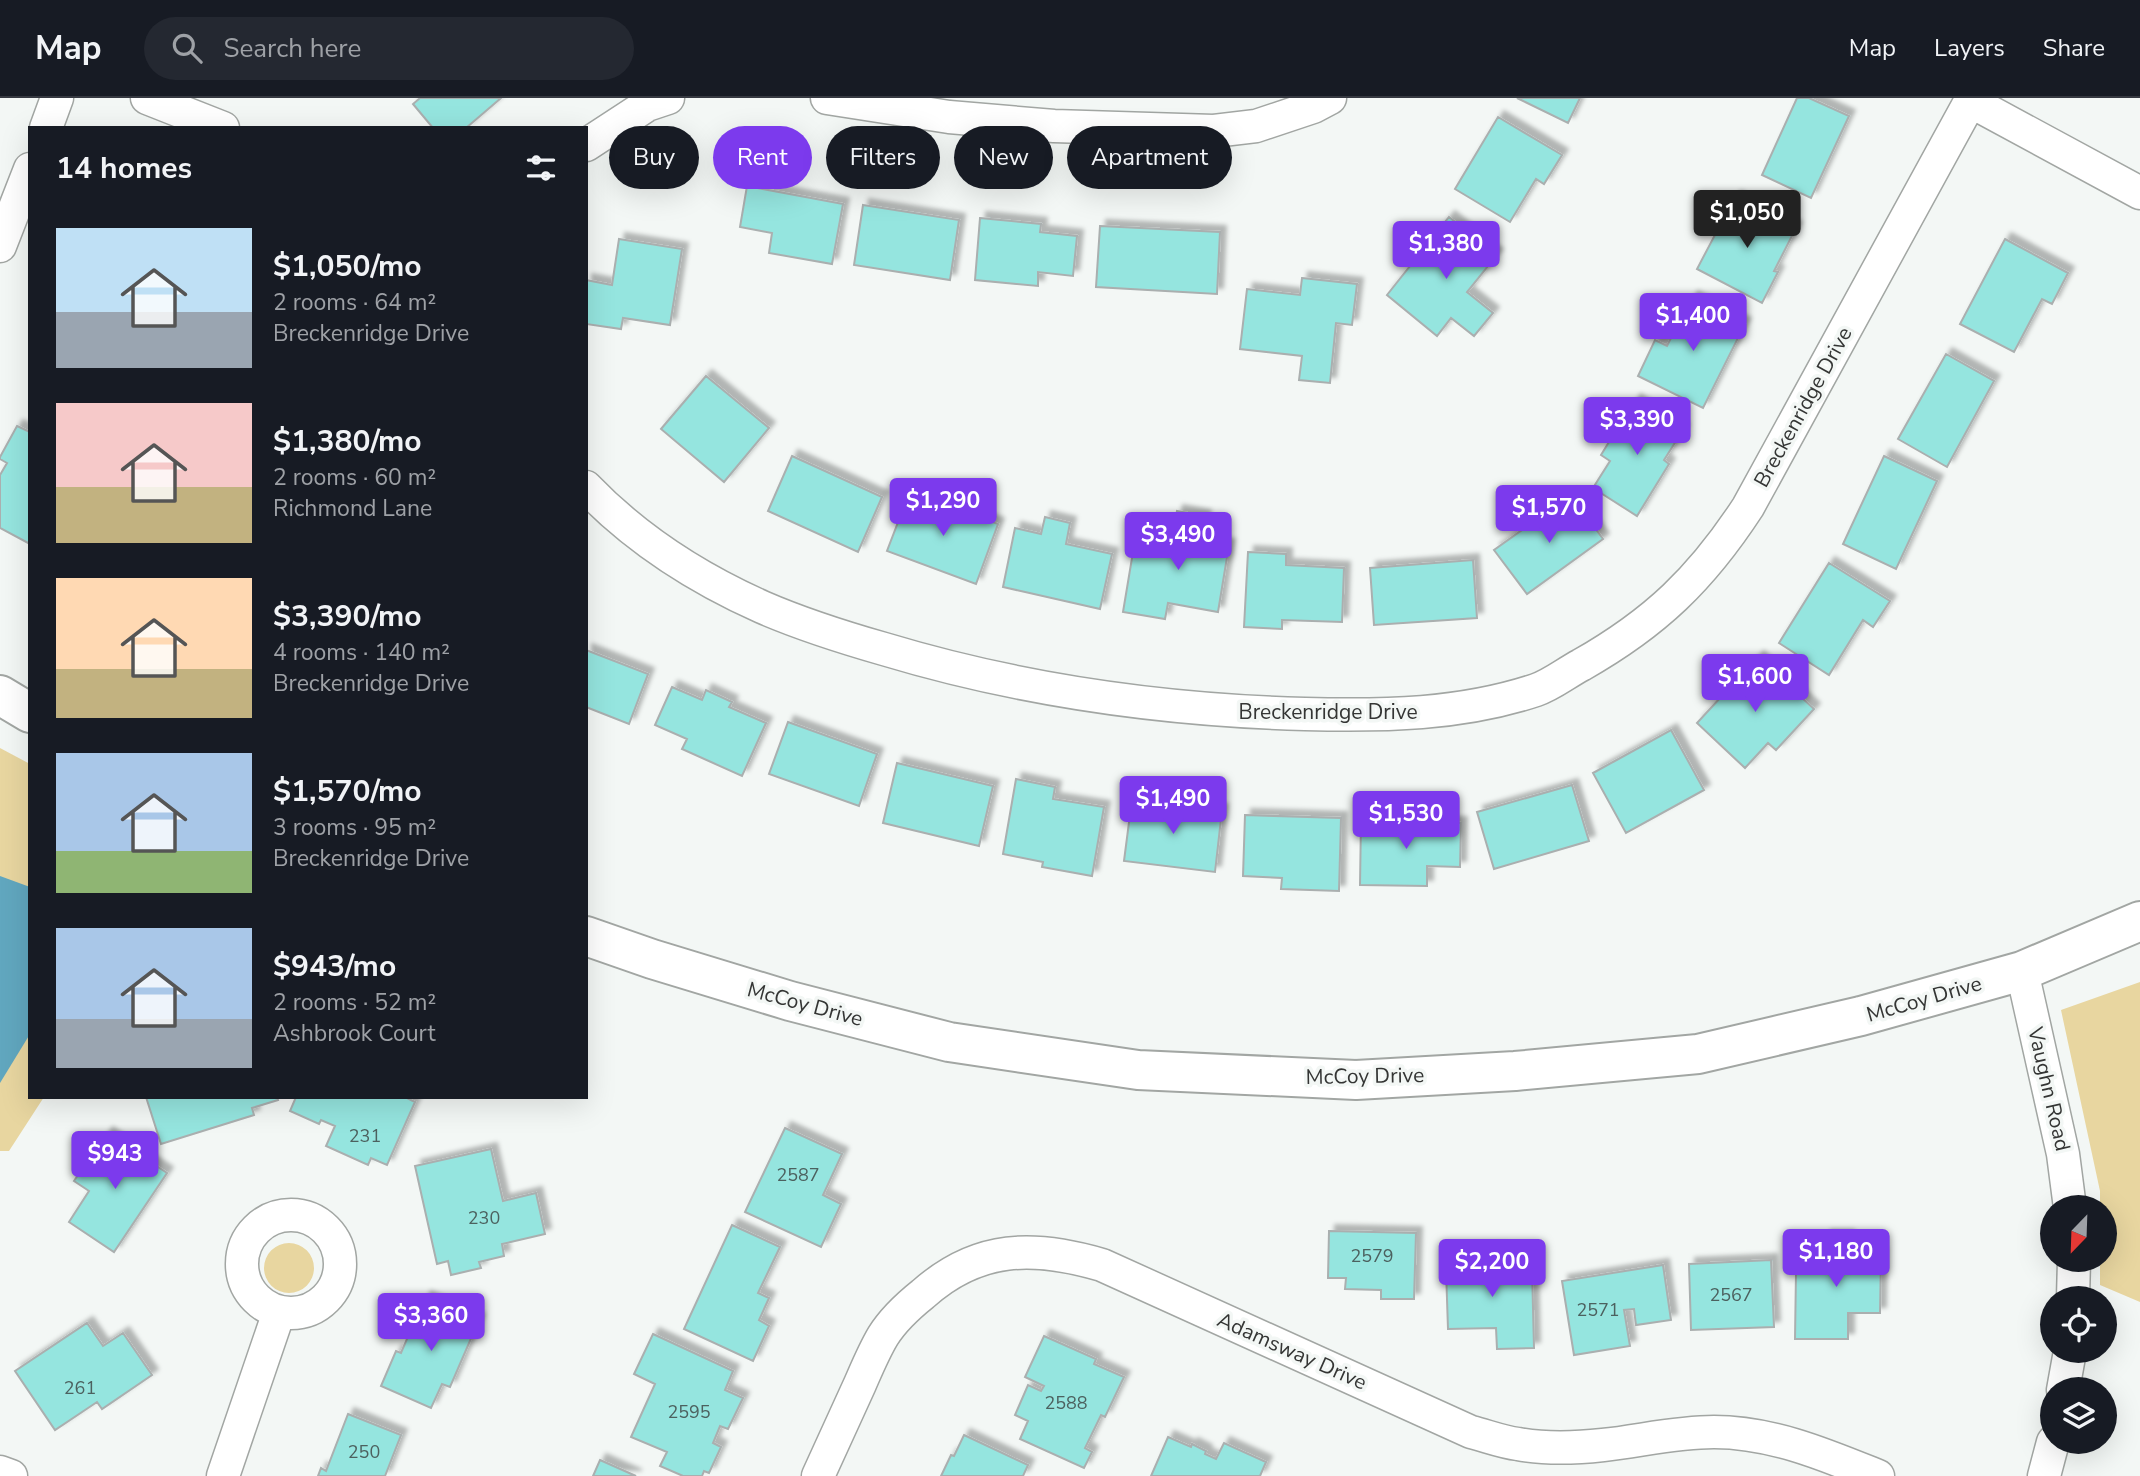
<!DOCTYPE html>
<meta charset="utf-8">
<style>
:root{--surface:#171b24;--page:#242831;--text:#f1f3f6;--muted:#9ea1a6;--line:#363941;--accent:#7c3aed}
body{margin:0;font-family:"Nunito Sans",sans-serif;background:var(--page);color:var(--text);height:100vh;display:flex;flex-direction:column;font-size:26px;white-space:nowrap}
*{box-sizing:border-box;margin:0}
p{font-size:23px;color:var(--muted)}
.icon{flex:none;width:38px;height:38px;fill:none;stroke:currentColor;stroke-width:2;stroke-linecap:round;stroke-linejoin:round}
.map{position:relative;flex:1;overflow:hidden}
.drawer{position:absolute;left:28px;top:28px;width:560px;height:973px;display:flex;flex-direction:column;background:var(--surface);border-radius:0px;box-shadow:0 7px 28px #0002}
.drawer>*{flex:none}
.top-card{position:absolute;left:609px;top:28px;width:665px;height:63px;display:flex;gap:14px}
.needle{width:46px;rotate:203deg}
.buttons{position:absolute;left:2040px;top:1097px;display:grid;gap:14px}
.buttons a{display:grid;place-items:center;width:77px;height:77px;border-radius:50%;background:var(--surface);box-shadow:0 7px 28px #0002;font-size:35px}
.price{position:absolute;translate:-50% -60px;padding:0 16px;border-radius:7px;background:var(--accent);color:#fff;font-size:23px;line-height:46px;filter:drop-shadow(0 2px 4px #0008)}
.price::after{content:'';position:absolute;left:50%;top:42px;width:21px;height:16px;margin-left:-10px;background:inherit;clip-path:polygon(0 0,100% 0,50% 100%)}
.price.selected{background:#222;color:#fff}
ul{padding:0;list-style:none}
li{display:flex;align-items:center;gap:21px;height:175px;padding:0 28px}
li span{display:grid;place-items:center;flex:none;width:196px;height:140px;border-radius:0px;color:#555}
li>.icon{margin-inline-start:auto}
span .icon{width:84px;height:84px;fill:#fffc;stroke-width:1}
li b{font-size:30px}
h2{display:flex;justify-content:space-between;align-items:center;height:84px;padding:0 28px;font-size:30px}
.tag{padding:0 24px;border-radius:32px;background:var(--surface);box-shadow:0 7px 28px #0002;font-size:24px;line-height:63px}
.tag.selected{background:var(--accent);color:#fff}
header{display:flex;align-items:center;gap:42px;box-sizing:border-box;height:98px;padding:0 35px;background:var(--surface);border-bottom:2px solid var(--line)}
header strong{font-size:33px}
nav{display:flex;gap:38px;margin-inline-start:auto;font-size:24px}
.search{width:490px;height:63px;background:var(--page);display:flex;align-items:center;gap:18px;box-sizing:border-box;padding:0 24px;border-radius:38px;color:var(--muted);font-size:26px}
.map>svg:first-child{display:block}
.green{fill:#e8d6a0}
.water{fill:#61a7bf}
.building{fill:#95e5df;stroke:#aaafaf;stroke-width:2;filter:url(#shadow)}
.lines{fill:none;stroke-linecap:round;stroke-linejoin:round}
.minor-casing{stroke:#a2a6a3;stroke-width:35}
.tertiary-casing{stroke:#a2a6a3;stroke-width:42}
.minor{stroke:#fff;stroke-width:32}
.tertiary{stroke:#fff;stroke-width:38}
.labels{text-anchor:middle;dominant-baseline:central;stroke-width:7;stroke-linejoin:round;paint-order:stroke}
.number-label{font-size:18px;fill:#4c615f}
.street-label{font-size:21px;fill:#343534;stroke:#f3f7f5}
</style>
<header>
<strong>Map</strong>
<div class="search"><svg class="icon" aria-label="search" viewBox="0 0 24 24"><circle cx="10" cy="10" r="6"/><path d="M15 15l6 6"/></svg>Search here</div>
<nav><a>Map</a><a>Layers</a><a>Share</a></nav>
</header>
<div class="map">
<svg width="2140" height="1378" viewBox="0 0 2140 1378">
<defs>
<filter id="shadow"><feDropShadow dx="6" dy="-6" stdDeviation="2" flood-color="#0004"/></filter>
</defs>
<rect width="100%" height="100%" fill="#f3f7f5"/>
<!-- green -->
<path class="green" d="M 0,650 L 30,666 L 30,999 L 44,999 L 9,1053 L 0,1053 Z
M 2140,884 L 2140,1204 L 2100,1187 L 2100,1162 L 2105,1162 L 2105,1110 L 2100,1109 L 2100,1093 L 2061,912 Z
M264 1170a25 25 0 1 1 50 0a25 25 0 1 1-50 0Z"/>
<!-- water -->
<path class="water" d="M 0,778 L 30,789 L 30,936 L 0,985 Z"/>
<!-- building -->
<path class="building" d="M 420,0 L 501,0 L 466,30 L 433,30 L 413,6 Z
M 1517,0 L 1580,0 L 1568,25 Z
M 1797,0 L 1809,0 L 1849,18 L 1811,100 L 1762,77 Z
M 1498,19 L 1562,57 L 1544,86 L 1536,81 L 1510,124 L 1455,91 Z
M 747,88 L 843,106 L 832,166 L 769,155 L 772,135 L 740,129 Z
M 1735,99 L 1796,130 L 1774,173 L 1778,174 L 1762,205 L 1697,171 Z
M 863,107 L 959,122 L 950,182 L 854,167 Z
M 1449,119 L 1497,157 L 1467,194 L 1493,215 L 1474,238 L 1451,220 L 1437,238 L 1387,197 Z
M 980,120 L 1041,126 L 1040,134 L 1077,138 L 1073,178 L 1038,174 L 1038,188 L 975,182 Z
M 1100,128 L 1220,134 L 1217,196 L 1096,189 Z
M 619,141 L 682,151 L 670,227 L 623,220 L 621,231 L 586,226 L 586,182 L 612,187 Z
M 2005,141 L 2068,175 L 2052,206 L 2042,201 L 2014,254 L 1960,226 Z
M 1302,180 L 1357,186 L 1352,227 L 1336,225 L 1330,285 L 1299,282 L 1302,258 L 1240,251 L 1247,191 L 1300,197 Z
M 1692,199 L 1745,226 L 1703,310 L 1638,278 L 1655,242 L 1667,248 Z
M 1946,256 L 1994,283 L 1947,369 L 1898,341 Z
M 706,278 L 769,330 L 724,384 L 661,331 Z
M 1635,302 L 1683,332 L 1664,362 L 1669,366 L 1637,418 L 1593,390 L 1610,363 L 1601,357 Z
M 17,328 L 30,334 L 30,446 L 0,430 L 0,377 L 7,365 L 0,361 L 0,359 Z
M 792,358 L 882,399 L 858,454 L 768,413 Z
M 1884,358 L 1937,383 L 1896,471 L 1843,446 Z
M 910,393 L 998,426 L 976,486 L 887,453 Z
M 1571,397 L 1603,441 L 1527,496 L 1494,452 Z
M 1177,413 L 1205,418 L 1201,443 L 1229,447 L 1218,514 L 1168,505 L 1165,521 L 1123,514 L 1133,454 L 1155,458 L 1159,438 L 1172,440 Z
M 1045,419 L 1070,425 L 1066,446 L 1112,456 L 1100,511 L 1003,489 L 1015,430 L 1041,436 Z
M 1248,454 L 1286,456 L 1286,467 L 1344,470 L 1342,524 L 1282,522 L 1282,531 L 1244,529 Z
M 1473,462 L 1477,520 L 1374,527 L 1370,470 Z
M 1829,465 L 1890,503 L 1873,529 L 1863,522 L 1829,577 L 1779,545 Z
M 586,552 L 648,576 L 629,626 L 586,609 Z
M 1758,559 L 1814,611 L 1776,652 L 1768,645 L 1745,670 L 1697,625 Z
M 672,589 L 702,602 L 706,592 L 732,604 L 729,609 L 766,625 L 742,678 L 682,651 L 687,641 L 655,627 Z
M 788,624 L 877,656 L 859,708 L 769,676 Z
M 1671,632 L 1704,692 L 1626,735 L 1593,675 Z
M 897,665 L 993,688 L 979,748 L 883,725 Z
M 1016,681 L 1055,689 L 1053,701 L 1104,709 L 1092,778 L 1042,769 L 1043,764 L 1003,756 Z
M 1572,687 L 1589,743 L 1494,771 L 1477,714 Z
M 1132,701 L 1222,712 L 1215,774 L 1124,763 Z
M 1245,717 L 1341,720 L 1339,793 L 1281,791 L 1282,780 L 1243,778 Z
M 1361,722 L 1461,725 L 1460,769 L 1427,768 L 1427,788 L 1360,787 Z
M 146,999 L 277,999 L 278,1002 L 252,1010 L 254,1017 L 161,1046 Z
M 296,999 L 405,999 L 415,1004 L 387,1067 L 371,1060 L 368,1067 L 326,1048 L 335,1028 L 321,1022 L 319,1026 L 290,1013 Z
M 785,1030 L 842,1056 L 823,1097 L 841,1106 L 821,1149 L 745,1114 Z
M 107,1035 L 167,1075 L 114,1154 L 69,1124 L 89,1093 L 74,1083 Z
M 491,1051 L 503,1103 L 536,1095 L 545,1136 L 502,1146 L 504,1158 L 479,1164 L 481,1170 L 451,1177 L 448,1163 L 437,1166 L 415,1068 Z
M 732,1127 L 780,1149 L 758,1195 L 769,1200 L 759,1222 L 769,1228 L 753,1263 L 684,1231 Z
M 1329,1133 L 1416,1135 L 1414,1201 L 1381,1201 L 1381,1192 L 1345,1191 L 1346,1180 L 1328,1180 Z
M 1825,1138 L 1848,1138 L 1848,1150 L 1861,1150 L 1861,1156 L 1881,1156 L 1880,1215 L 1848,1215 L 1848,1241 L 1795,1241 L 1796,1174 L 1808,1174 L 1808,1147 L 1825,1148 Z
M 1501,1151 L 1501,1171 L 1532,1171 L 1534,1250 L 1497,1251 L 1496,1230 L 1448,1231 L 1446,1171 L 1469,1171 L 1469,1152 Z
M 1771,1162 L 1774,1229 L 1691,1232 L 1689,1166 Z
M 1663,1167 L 1671,1222 L 1636,1227 L 1634,1211 L 1624,1212 L 1630,1248 L 1574,1257 L 1562,1183 Z
M 425,1199 L 479,1222 L 450,1289 L 442,1286 L 431,1310 L 381,1288 L 396,1253 L 401,1255 Z
M 87,1225 L 103,1248 L 123,1235 L 152,1277 L 102,1311 L 97,1304 L 55,1332 L 15,1273 Z
M 653,1236 L 733,1273 L 725,1292 L 743,1300 L 728,1331 L 720,1328 L 713,1345 L 721,1349 L 709,1375 L 704,1373 L 702,1378 L 683,1378 L 660,1368 L 667,1354 L 631,1339 L 655,1286 L 634,1276 Z
M 1044,1238 L 1096,1261 L 1094,1266 L 1124,1279 L 1105,1319 L 1101,1317 L 1085,1350 L 1092,1354 L 1084,1370 L 1020,1341 L 1028,1323 L 1015,1317 L 1028,1287 L 1041,1293 L 1044,1288 L 1025,1279 Z
M 348,1316 L 401,1337 L 385,1378 L 318,1378 L 321,1370 L 326,1373 Z
M 964,1337 L 1028,1367 L 1023,1378 L 941,1378 L 951,1357 L 954,1358 Z
M 1168,1339 L 1191,1349 L 1192,1346 L 1206,1353 L 1205,1356 L 1216,1361 L 1224,1345 L 1266,1364 L 1260,1378 L 1151,1378 Z
M 600,1362 L 636,1378 L 593,1378 Z"/>
<g class="lines">
<defs>
<path id="minor" d="M 147,0 L 223,30
M 827,0 L 949,19 L 1054,28 L 1214,33 L 1256,28 L 1313,9 L 1330,0
M 1970,3 L 2140,95
M 46,30 L 57,0
M 586,47 L 647,7 L 668,0
M 0,148 L 30,71
M 586,389 C 635,440 697,480 762,509 C 801,526 842,539 884,551 C 1020,592 1163,612 1305,616 C 1383,618 1461,617 1536,592 C 1551,587 1566,575 1581,567 C 1655,525 1701,481 1748,409 L 1972,0
M 2022,873 L 2063,1056 L 2070,1110
M242 1166a49 49 0 1 1 98 0a49 49 0 1 1-98 0Z
M 2073,1200 L 2074,1162
M 2063,1292 L 2070,1253
M 0,1374 L 11,1378
M 223,1378 L 279,1214
M 818,1378 C 832,1347 846,1317 860,1286 C 867,1270 874,1253 883,1238 C 893,1222 908,1208 923,1196 C 978,1147 1034,1147 1102,1167 L 1471,1334 C 1487,1338 1502,1344 1518,1346 C 1545,1351 1576,1350 1603,1347 C 1640,1343 1676,1334 1714,1334 C 1772,1334 1826,1357 1878,1378
M 2044,1378 L 2053,1344"/>
<path id="tertiary" d="M 0,597 L 30,615
M 586,838 L 652,861 L 790,903 L 949,944 L 1138,972 L 1356,982 L 1515,973 L 1698,956 L 1861,918 L 2022,873 L 2140,823"/>
</defs>
<!-- minor casing -->
<use href="#minor" class="minor-casing"/>
<!-- tertiary casing -->
<use href="#tertiary" class="tertiary-casing"/>
<!-- minor -->
<use href="#minor" class="minor"/>
<!-- tertiary -->
<use href="#tertiary" class="tertiary"/>
</g>
<g class="labels">
<!-- number labels -->
<g class="number-label">
<text x="365" y="1038">231</text>
<text x="798" y="1077">2587</text>
<text x="484" y="1120">230</text>
<text x="1372" y="1158">2579</text>
<text x="1731" y="1197">2567</text>
<text x="1598" y="1212">2571</text>
<text x="80" y="1290">261</text>
<text x="1066" y="1305">2588</text>
<text x="689" y="1314">2595</text>
<text x="364" y="1354">250</text>
</g>
<!-- street labels -->
<g class="street-label">
<text transform="translate(1803 309) rotate(-61)">Breckenridge Drive</text>
<text x="1328" y="614">Breckenridge Drive</text>
<text transform="translate(1924 901) rotate(-16)">McCoy Drive</text>
<text transform="translate(805 906) rotate(15)">McCoy Drive</text>
<text transform="translate(1365 978) rotate(-1)">McCoy Drive</text>
<text transform="translate(2049 991) rotate(77)">Vaughn Road</text>
<text transform="translate(1292 1253) rotate(24)">Adamsway Drive</text>
</g>
</g>
</svg>
<div class="buttons">
<a><svg class="needle" viewBox="-14 -14 28 28"><path d="M0-13l5 13h-10z" fill="#e53935"/><path d="M0 13l5-13h-10z" fill="#9ea1a6"/></svg></a>
<a><svg class="icon" aria-label="locate" viewBox="0 0 24 24"><circle cx="12" cy="12" r="6"/><path d="M12 2v4M12 18v4M2 12h4M18 12h4"/></svg></a>
<a><svg class="icon" aria-label="layers" viewBox="0 0 24 24"><path d="M12 4l9 5-9 5-9-5zM3 14l9 5 9-5"/></svg></a>
</div>
<b class="price selected" style="left:1747px;top:152px">$1,050</b>
<b class="price" style="left:1446px;top:183px">$1,380</b>
<b class="price" style="left:1693px;top:255px">$1,400</b>
<b class="price" style="left:1637px;top:359px">$3,390</b>
<b class="price" style="left:943px;top:440px">$1,290</b>
<b class="price" style="left:1549px;top:447px">$1,570</b>
<b class="price" style="left:1178px;top:474px">$3,490</b>
<b class="price" style="left:1755px;top:616px">$1,600</b>
<b class="price" style="left:1173px;top:738px">$1,490</b>
<b class="price" style="left:1406px;top:753px">$1,530</b>
<b class="price" style="left:115px;top:1093px">$943</b>
<b class="price" style="left:1836px;top:1191px">$1,180</b>
<b class="price" style="left:1492px;top:1201px">$2,200</b>
<b class="price" style="left:431px;top:1255px">$3,360</b>
<div class="top-card">
<a class="tag">Buy</a>
<a class="tag selected">Rent</a>
<a class="tag">Filters</a>
<a class="tag">New</a>
<a class="tag">Apartment</a>
</div>
<section class="drawer">
<h2>14 homes<svg class="icon" aria-label="filters" viewBox="0 0 24 24"><path d="M4 7h16M4 17h16"/><circle cx="9" cy="7" r="2"/><circle cx="15" cy="17" r="2"/></svg></h2>
<ul>
<li><span style="background:linear-gradient(#bfe0f5 60%,#9aa5b1 0)"><svg class="icon" aria-label="home" viewBox="0 0 24 24"><path d="M3 11l9-7 9 7M6 9v11h12V9"/></svg></span><div><b>$1,050/mo</b><p>2 rooms · 64 m²</p><p>Breckenridge Drive</p></div></li>
<li><span style="background:linear-gradient(#f6c9c9 60%,#c2b280 0)"><svg class="icon" aria-label="home" viewBox="0 0 24 24"><path d="M3 11l9-7 9 7M6 9v11h12V9"/></svg></span><div><b>$1,380/mo</b><p>2 rooms · 60 m²</p><p>Richmond Lane</p></div></li>
<li><span style="background:linear-gradient(#ffd9b3 65%,#c2b280 0)"><svg class="icon" aria-label="home" viewBox="0 0 24 24"><path d="M3 11l9-7 9 7M6 9v11h12V9"/></svg></span><div><b>$3,390/mo</b><p>4 rooms · 140 m²</p><p>Breckenridge Drive</p></div></li>
<li><span style="background:linear-gradient(#a9c7e8 70%,#8fb573 0)"><svg class="icon" aria-label="home" viewBox="0 0 24 24"><path d="M3 11l9-7 9 7M6 9v11h12V9"/></svg></span><div><b>$1,570/mo</b><p>3 rooms · 95 m²</p><p>Breckenridge Drive</p></div></li>
<li><span style="background:linear-gradient(#a9c7e8 65%,#9aa5b1 0)"><svg class="icon" aria-label="home" viewBox="0 0 24 24"><path d="M3 11l9-7 9 7M6 9v11h12V9"/></svg></span><div><b>$943/mo</b><p>2 rooms · 52 m²</p><p>Ashbrook Court</p></div></li>
</ul>
</section>
</div>
